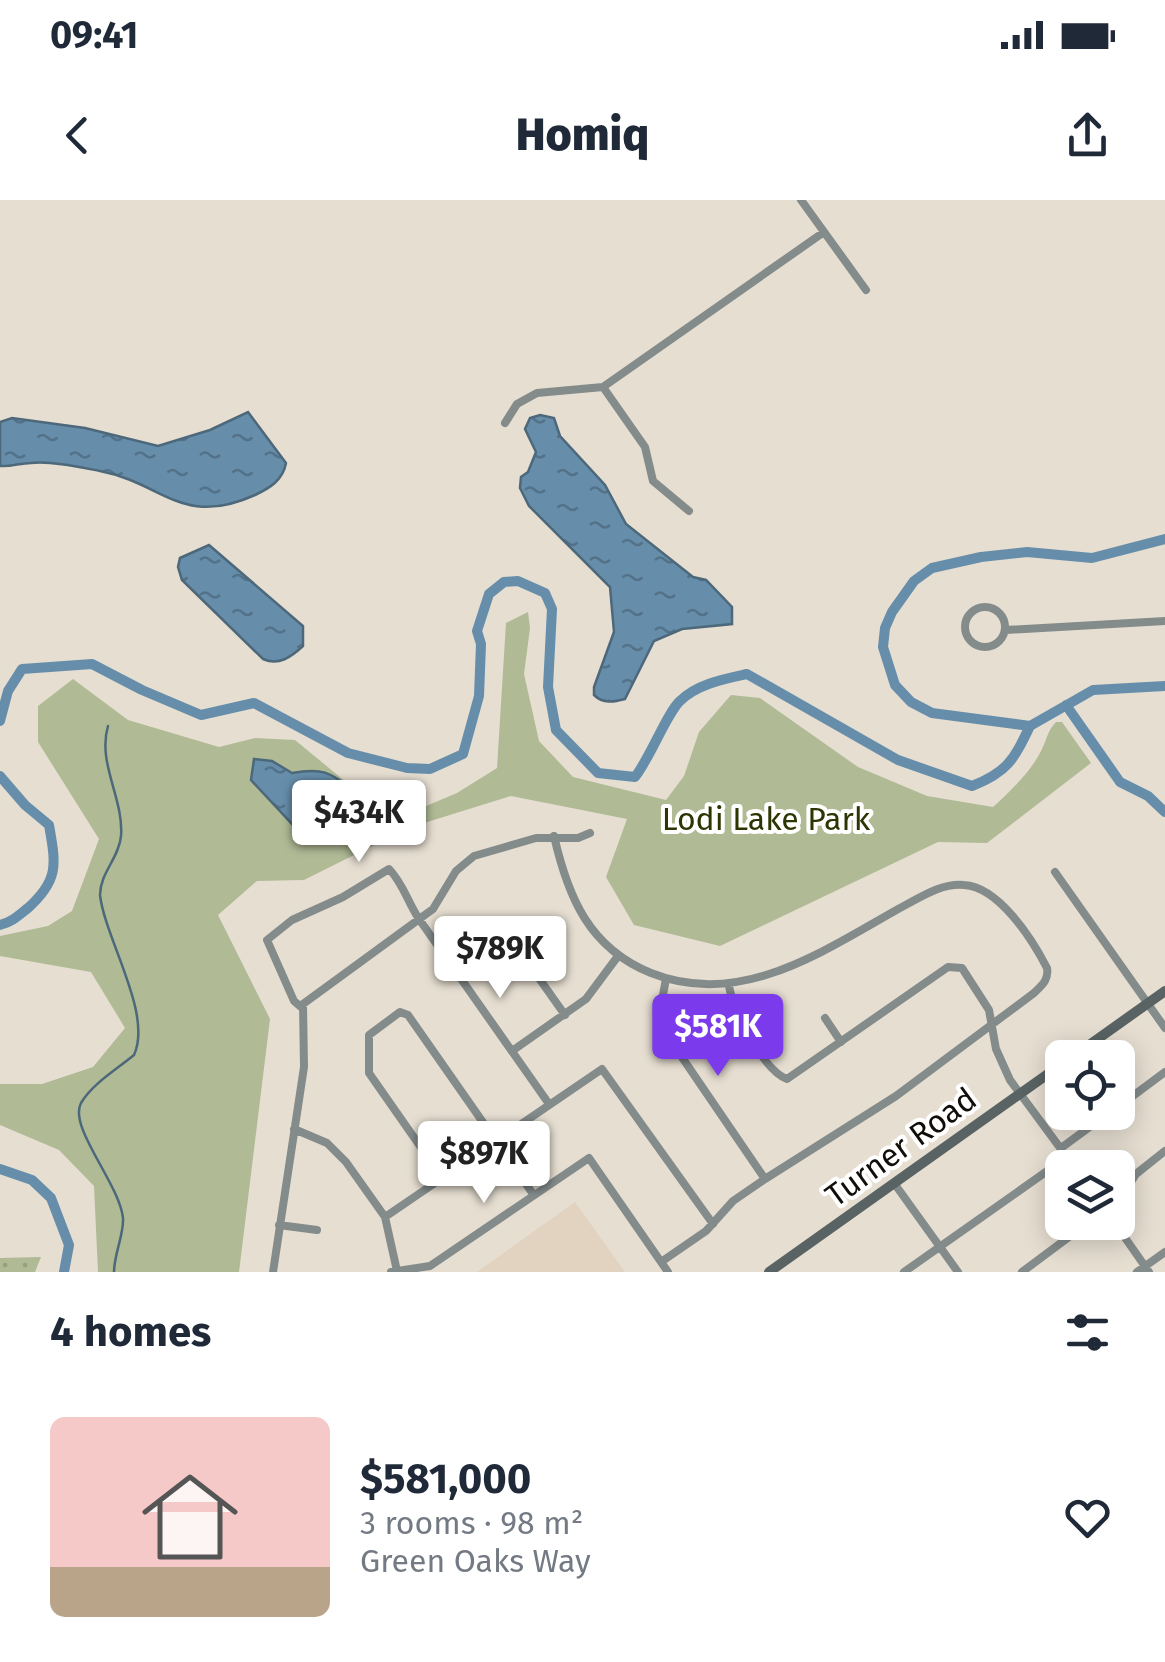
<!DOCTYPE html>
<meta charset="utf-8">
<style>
:root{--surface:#fff;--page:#f6f6f7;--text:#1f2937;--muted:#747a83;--line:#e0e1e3;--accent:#7c3aed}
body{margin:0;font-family:"Fira Sans",sans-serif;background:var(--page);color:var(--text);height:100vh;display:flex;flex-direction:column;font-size:38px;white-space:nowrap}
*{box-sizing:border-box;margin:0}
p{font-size:32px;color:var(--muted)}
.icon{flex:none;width:55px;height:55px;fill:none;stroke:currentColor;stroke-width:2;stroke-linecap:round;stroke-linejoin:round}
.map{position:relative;height:1072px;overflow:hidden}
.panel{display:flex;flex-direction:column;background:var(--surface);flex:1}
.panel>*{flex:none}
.controls{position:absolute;left:1045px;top:840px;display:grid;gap:20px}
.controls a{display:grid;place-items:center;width:90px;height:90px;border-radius:15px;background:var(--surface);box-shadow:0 5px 25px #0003;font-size:50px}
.price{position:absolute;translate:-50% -85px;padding:0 22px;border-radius:10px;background:#fff;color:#222;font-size:32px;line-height:65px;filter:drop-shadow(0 2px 5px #0008)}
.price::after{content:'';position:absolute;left:50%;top:60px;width:30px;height:22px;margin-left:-15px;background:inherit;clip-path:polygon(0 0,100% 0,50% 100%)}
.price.on{background:var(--accent);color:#fff}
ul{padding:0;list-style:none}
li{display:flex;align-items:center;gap:30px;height:250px;padding:0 50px}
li+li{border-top:2px solid var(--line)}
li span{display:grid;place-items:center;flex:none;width:280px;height:200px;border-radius:15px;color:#555}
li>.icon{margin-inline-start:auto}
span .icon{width:120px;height:120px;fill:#fffc;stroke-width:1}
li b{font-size:42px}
h2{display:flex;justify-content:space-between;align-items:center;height:120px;padding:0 50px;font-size:42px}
.status{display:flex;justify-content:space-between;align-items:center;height:70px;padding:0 50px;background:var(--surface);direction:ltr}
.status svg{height:28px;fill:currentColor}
header{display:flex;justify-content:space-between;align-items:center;height:130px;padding:0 50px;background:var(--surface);font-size:45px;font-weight:800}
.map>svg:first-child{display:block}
.education{fill:#e2d3c0}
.grass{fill:url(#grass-dots)}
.green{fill:#b0ba95}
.water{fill:url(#water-ripples);stroke:#4c687a;stroke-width:2.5}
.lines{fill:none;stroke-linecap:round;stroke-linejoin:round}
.stream{stroke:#4c687a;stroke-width:2.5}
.river{stroke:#668eaa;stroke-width:10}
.minor{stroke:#848b8b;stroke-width:8}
.secondary{stroke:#596363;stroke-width:10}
.labels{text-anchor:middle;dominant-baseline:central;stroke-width:8;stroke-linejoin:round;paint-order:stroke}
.park-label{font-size:32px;fill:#2c3602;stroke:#fff}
.street-label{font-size:32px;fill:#110e0a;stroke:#fff}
</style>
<div class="status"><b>09:41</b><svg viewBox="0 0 49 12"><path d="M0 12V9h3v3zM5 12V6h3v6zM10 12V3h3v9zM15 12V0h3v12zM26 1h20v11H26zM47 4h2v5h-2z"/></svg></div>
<header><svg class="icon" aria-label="back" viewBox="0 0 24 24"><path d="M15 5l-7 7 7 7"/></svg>Homiq<svg class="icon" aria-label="share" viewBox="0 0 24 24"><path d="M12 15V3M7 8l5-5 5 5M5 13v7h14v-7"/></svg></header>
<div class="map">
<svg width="1165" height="1072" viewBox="0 0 1165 1072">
<defs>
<pattern id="grass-dots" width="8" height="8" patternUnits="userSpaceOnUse" patternTransform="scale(2.5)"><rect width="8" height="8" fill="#b0ba95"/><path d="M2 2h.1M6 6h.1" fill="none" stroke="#969f7f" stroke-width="1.8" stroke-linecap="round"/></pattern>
<pattern id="water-ripples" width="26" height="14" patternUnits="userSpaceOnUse" patternTransform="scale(2.5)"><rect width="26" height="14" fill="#668eaa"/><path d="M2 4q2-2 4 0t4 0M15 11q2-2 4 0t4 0" fill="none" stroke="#537289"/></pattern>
</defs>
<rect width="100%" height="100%" fill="#e6ded1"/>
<!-- education -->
<path class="education" d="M 575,1002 L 625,1072 L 477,1072 Z"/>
<!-- grass -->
<path class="grass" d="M 41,1057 L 35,1072 L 0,1072 L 0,1058 Z"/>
<!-- green -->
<path class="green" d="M 528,412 L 530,428 L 524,474 L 539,541 L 573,577 L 666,600 L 684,576 L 699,532 L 731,495 L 760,498 L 858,567 L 927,596 L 993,607 C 1011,590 1030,573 1041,551 C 1047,540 1047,531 1056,522 L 1062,522 L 1091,563 L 987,643 L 938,642 L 720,746 L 634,725 L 606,677 L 627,619 L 511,596 L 408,628 L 304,680 L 257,681 L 218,715 L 270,819 L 239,1072 L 98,1072 L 94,986 L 59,950 L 0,925 L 0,884 L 42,884 L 93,867 L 125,828 L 91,772 L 0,756 L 0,736 L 48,726 L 72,711 L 99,639 L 38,542 L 38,506 L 73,479 L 128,520 L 219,547 L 255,538 L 295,540 L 369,601 L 419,609 L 457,593 L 497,568 L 506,423 Z"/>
<!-- water -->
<path class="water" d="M 248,212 L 286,263 C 283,280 270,288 255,295 C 182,328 163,283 100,271 C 79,267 52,261 31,263 C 20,263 11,267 0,266 L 0,222 L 12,218 L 85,228 L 158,246 L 210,230 Z
M 540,215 L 554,218 L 560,236 L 605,285 L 626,324 L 693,377 L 706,380 L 732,407 L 732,424 L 682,429 L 654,441 L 625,499 C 614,502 603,504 594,495 L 594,487 L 614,432 L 610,387 L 529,306 L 520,288 L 521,277 L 528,272 L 536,252 L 525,229 L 530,218 Z
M 209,345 L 303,426 L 303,446 C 291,457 279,466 263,459 L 182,380 L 178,367 L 180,358 Z
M 254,559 L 272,561 L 292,573 C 333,566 333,578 365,598 L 361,606 L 328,631 L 293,625 L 251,580 Z"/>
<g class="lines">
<!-- stream -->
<path class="stream" d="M 108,526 C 97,563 124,599 121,636 C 119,658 100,673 100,695 C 105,739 153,814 134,855 C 117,869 92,884 81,903 C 68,927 119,983 123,1018 C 124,1035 114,1054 114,1072"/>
<!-- river -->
<path class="river" d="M 1066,505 L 1120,582 L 1148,596 L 1165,612
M 0,521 L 8,491 L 22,469 L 92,464 L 142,490 L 201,515 L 254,503 L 348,553 L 407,568 L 430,569 L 463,554 L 479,496 L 481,444 L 477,431 L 489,394 L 504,382 L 518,381 L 545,393 L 552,409 L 548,487 L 556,530 L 598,573 L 635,577 C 650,558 667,513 680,501 C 697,484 724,479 747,474 L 898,560 L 972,586 C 1008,572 1014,559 1030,526 L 932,513 L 911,502 L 895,485 L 883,447 L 885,428 L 892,412 L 914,381 L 932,368 L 981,357 L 1027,352 L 1092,358 L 1165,339
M 1030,526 L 1093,490 L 1165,486
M 0,576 L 25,605 L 49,625 C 56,665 59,680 28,708 C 18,716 12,722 0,725
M 0,969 L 32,980 L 51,998 L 69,1045 L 64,1072"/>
<!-- minor -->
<path class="minor" d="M 801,0 L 866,90
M 603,187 L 645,247 L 653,281 L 689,311
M 505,223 L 517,204 L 537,193 L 603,187 L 824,32
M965 427a20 20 0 1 1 40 0a20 20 0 1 1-40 0Z
M 1006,430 L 1165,421
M 554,636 C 568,697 589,748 651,773 C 741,809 823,751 900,708 C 920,698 940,683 964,685 C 999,687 1032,739 1047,768 C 1049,780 1042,785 1034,793 L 896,896 L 765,979 L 733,1001 L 706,1031 L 661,1062
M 1055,672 L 1165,828
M 502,726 L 565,815
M 666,779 L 661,805 L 662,828 L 765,979
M 729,786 C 733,810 763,870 787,879 L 948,767 L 962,768 L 989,810 L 996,849 L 1010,880 L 1075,968
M 301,807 L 294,801 L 267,740 L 292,720 L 343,697 L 389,669 C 403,683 408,703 419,719 L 549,904
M 825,818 L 841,842
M 512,851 L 586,799 L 618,756
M 1118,907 L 1165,872
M 294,929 L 327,943 L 346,962 L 385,1017 L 397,1071
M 1061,948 L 1110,912
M 443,979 L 369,873 L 369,835 L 400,812 L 408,815 L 533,994
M 894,983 L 958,1072
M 1118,1003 L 1136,974 L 1165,951
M 385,1017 L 602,869 L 713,1024
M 1114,1022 L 1149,1072
M 279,1025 L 317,1030
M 273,1072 L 304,867 L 303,804 L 433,709 L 456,671 L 474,656 L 536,638 L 578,638 L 590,633
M 391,1072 L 430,1066 L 589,958 L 668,1072
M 904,1072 L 1067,957
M 1022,1072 L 1089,1022
M 1137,1072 L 1165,1052"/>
<!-- secondary -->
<path class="secondary" d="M 1071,858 L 1165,791
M 769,1072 L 1062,864"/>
</g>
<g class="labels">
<!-- park labels -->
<g class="park-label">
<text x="766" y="619">Lodi Lake Park</text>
</g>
<!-- street labels -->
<g class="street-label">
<text transform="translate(901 947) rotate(-36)">Turner Road</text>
</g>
</g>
</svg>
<div class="controls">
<a><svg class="icon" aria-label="locate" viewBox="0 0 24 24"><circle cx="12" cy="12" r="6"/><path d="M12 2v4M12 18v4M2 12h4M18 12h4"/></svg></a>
<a><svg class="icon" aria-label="layers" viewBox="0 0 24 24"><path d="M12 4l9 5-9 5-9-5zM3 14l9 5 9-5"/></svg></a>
</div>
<b class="price" style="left:359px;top:665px">$434K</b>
<b class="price" style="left:500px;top:801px">$789K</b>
<b class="price on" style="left:718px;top:879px">$581K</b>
<b class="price" style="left:484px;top:1006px">$897K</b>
</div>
<section class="panel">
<h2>4 homes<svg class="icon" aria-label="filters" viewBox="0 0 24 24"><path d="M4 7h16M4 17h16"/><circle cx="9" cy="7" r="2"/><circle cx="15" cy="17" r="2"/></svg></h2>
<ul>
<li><span style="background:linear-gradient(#f6c9c9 75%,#b9a48a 0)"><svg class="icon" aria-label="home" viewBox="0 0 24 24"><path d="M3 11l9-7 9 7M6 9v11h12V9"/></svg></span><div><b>$581,000</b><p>3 rooms · 98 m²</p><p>Green Oaks Way</p></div><svg class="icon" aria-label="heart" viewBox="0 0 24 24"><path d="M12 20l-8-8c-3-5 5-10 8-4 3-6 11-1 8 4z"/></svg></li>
</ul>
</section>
